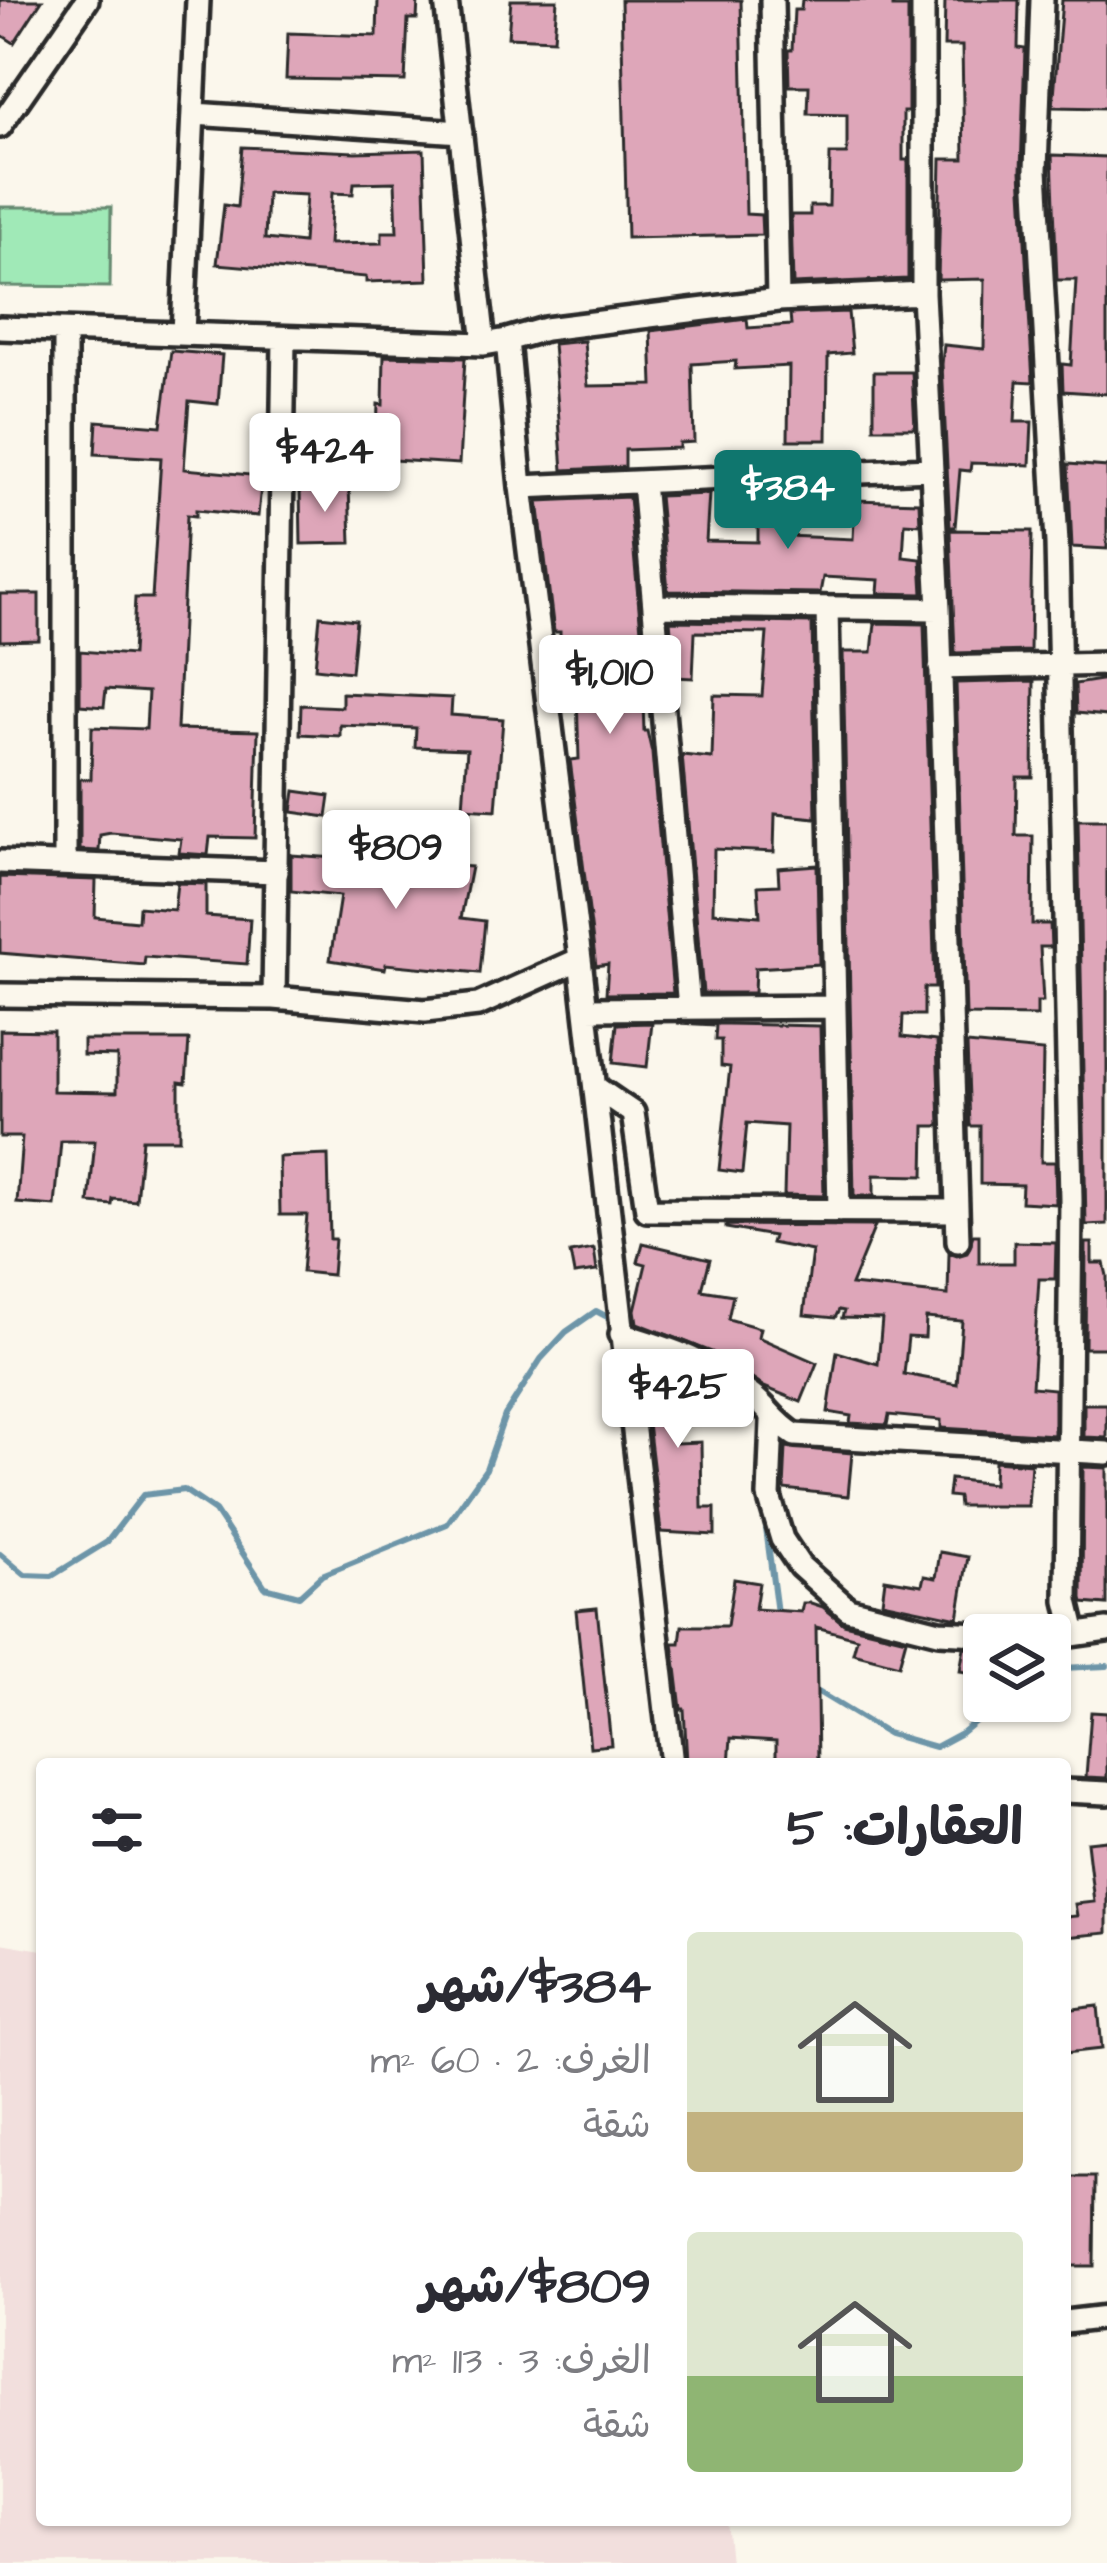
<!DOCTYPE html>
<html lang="ar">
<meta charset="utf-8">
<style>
:root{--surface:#fff;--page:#f7f7f7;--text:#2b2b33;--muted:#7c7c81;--accent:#0f766e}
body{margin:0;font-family:"Architects Daughter","Playpen Sans Arabic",sans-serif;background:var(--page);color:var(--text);direction:rtl;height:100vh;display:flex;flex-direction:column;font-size:45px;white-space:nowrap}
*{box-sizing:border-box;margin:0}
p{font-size:39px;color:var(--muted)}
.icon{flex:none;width:66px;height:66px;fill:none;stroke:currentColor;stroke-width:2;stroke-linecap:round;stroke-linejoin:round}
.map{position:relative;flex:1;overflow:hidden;direction:ltr}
.drawer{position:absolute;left:36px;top:1758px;width:1035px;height:768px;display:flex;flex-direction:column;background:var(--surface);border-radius:12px;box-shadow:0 3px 9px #0004;direction:rtl}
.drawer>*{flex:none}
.tools{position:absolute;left:963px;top:1614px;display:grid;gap:24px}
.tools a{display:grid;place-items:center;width:108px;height:108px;border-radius:12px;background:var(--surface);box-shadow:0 3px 9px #0004;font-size:60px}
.price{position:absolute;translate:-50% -102px;padding:0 27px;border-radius:12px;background:#fff;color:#222;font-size:39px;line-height:78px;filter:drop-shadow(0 3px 6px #0008)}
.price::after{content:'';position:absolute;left:50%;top:72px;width:36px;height:27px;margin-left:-18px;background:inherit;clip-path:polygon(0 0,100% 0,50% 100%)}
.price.active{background:var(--accent);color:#fff}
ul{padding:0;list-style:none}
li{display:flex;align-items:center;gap:36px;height:300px;padding:0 48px}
li span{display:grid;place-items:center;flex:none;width:336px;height:240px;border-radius:12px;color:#555}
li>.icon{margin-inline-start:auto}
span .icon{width:144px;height:144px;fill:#fffc;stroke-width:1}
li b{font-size:51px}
h2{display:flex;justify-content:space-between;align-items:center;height:144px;padding:0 48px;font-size:51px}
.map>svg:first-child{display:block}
.built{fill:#f2dfdd}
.green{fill:#a0e9b7;stroke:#668a71;stroke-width:3}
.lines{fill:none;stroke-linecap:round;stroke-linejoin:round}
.stream{stroke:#6d95a8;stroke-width:6}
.building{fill:#dea6b9;stroke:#2b2b2b;stroke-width:3;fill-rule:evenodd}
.minor-casing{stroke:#2b2b2b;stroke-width:30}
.minor{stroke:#fbf7ec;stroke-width:21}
</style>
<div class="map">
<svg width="1107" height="2563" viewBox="0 0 1107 2563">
<rect width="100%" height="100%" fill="#fbf7ec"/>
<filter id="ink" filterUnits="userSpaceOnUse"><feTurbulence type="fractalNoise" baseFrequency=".00833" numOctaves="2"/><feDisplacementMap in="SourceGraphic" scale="24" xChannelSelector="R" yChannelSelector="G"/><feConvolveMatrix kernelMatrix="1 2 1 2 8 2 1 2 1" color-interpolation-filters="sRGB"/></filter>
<g filter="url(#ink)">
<!-- built -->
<path class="built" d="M 0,1943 L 42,1950 L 42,2520 L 726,2520 L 730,2563 L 0,2563 Z"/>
<!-- green -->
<path class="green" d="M 0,207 L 111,207 L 110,287 L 0,286 Z"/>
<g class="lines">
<!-- stream -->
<path class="stream" d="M 646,1331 L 684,1345
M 716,1381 L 732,1412 L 756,1406
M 764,1513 L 777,1613
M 0,1554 L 25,1575 L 52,1576 L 107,1542 L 143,1495 L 184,1490 L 215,1511 L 265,1587 L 299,1596 L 322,1575 L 447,1524 L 486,1469 L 505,1415 L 541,1359 L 566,1332 L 596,1311 L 617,1322
M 1050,1673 L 1061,1668 L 1107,1666
M 815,1690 L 886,1733 L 935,1747 L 961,1733 L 1000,1701"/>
</g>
<!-- building -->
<path class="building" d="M 0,0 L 42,0 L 14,43 L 0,34 Z
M 378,0 L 418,0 L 417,19 L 408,19 L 405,81 L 286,79 L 288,33 L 377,36 Z
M 511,0 L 557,0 L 554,39 L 508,37 Z
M 621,0 L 741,0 L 746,214 L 761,215 L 762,235 L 627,238 Z
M 802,0 L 893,0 L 893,7 L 908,7 L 908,112 L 903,112 L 903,160 L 908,160 L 908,279 L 793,284 L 791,215 L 810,215 L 810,206 L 829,206 L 830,154 L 847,154 L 847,115 L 808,114 L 809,86 L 789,86 L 788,50 L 792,50 L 794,10 L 801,10 Z
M 945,0 L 1019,0 L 1018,48 L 1025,49 L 1021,171 L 1033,382 L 1017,381 L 1015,422 L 1032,422 L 1030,465 L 971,463 L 970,471 L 960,470 L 955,527 L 950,527 L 942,364 L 944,345 L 984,349 L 985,279 L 938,280 L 941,159 L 964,159 L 962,46 L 944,46 Z
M 1062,0 L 1107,0 L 1107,108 L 1053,107 Z
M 242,147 L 355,152 L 424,150 L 428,280 L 366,282 L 366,277 L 217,264 L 224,205 L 237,207 ZM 395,182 L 397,232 L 382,232 L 382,243 L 329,244 L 332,193 L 353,194 L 354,183 ZM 267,193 L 306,195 L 303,243 L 265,239 Z
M 1052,155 L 1107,157 L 1107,394 L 1063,391 L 1062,364 L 1071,365 L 1076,280 L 1057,280 Z
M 848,312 L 852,353 L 828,355 L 827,440 L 788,440 L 789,366 L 735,369 L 736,361 L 692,364 L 694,442 L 679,443 L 679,448 L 625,450 L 625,467 L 563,470 L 553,344 L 584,341 L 588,386 L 653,385 L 651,331 L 747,319 L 748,328 L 791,325 L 790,314 Z
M 171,351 L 222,355 L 218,404 L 189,401 L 184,469 L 262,476 L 258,516 L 196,510 L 196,516 L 187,515 L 177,729 L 258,731 L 255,838 L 210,837 L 208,855 L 179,853 L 181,839 L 111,833 L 100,835 L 99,851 L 80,850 L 80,779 L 91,779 L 92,727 L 146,729 L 148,692 L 106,689 L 104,707 L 80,705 L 80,651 L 132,655 L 135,598 L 152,598 L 161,458 L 95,454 L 97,421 L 161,426 Z
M 384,356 L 465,358 L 459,464 L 376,459 L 378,404 L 383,405 Z
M 874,372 L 912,372 L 915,428 L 874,428 Z
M 1068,464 L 1107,467 L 1107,549 L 1072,547 Z
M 349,485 L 351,543 L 301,544 L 300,486 Z
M 709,494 L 706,541 L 758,542 L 758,514 L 788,515 L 788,536 L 853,539 L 855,500 L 919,502 L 920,524 L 905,523 L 903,557 L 921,559 L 923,594 L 878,593 L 879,580 L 823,577 L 820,593 L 668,591 L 659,496 Z
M 629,497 L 645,675 L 642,675 L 644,731 L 647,731 L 652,753 L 673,993 L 606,994 L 608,964 L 596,966 L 570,760 L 579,759 L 576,663 L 560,663 L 560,632 L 554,632 L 538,501 Z
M 950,530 L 1032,531 L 1030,651 L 955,653 Z
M 0,594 L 39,594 L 39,640 L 0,641 Z
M 320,616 L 356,620 L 351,672 L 315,668 Z
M 670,621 L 812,623 L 816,818 L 775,814 L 774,852 L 714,849 L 713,912 L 760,916 L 758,886 L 779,885 L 778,868 L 817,865 L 819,964 L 755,968 L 754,993 L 703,993 L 682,755 L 712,758 L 714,695 L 762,696 L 767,633 L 695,632 L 693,678 L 675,677 Z
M 875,623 L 924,624 L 935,988 L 924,988 L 924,1015 L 903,1015 L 902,1037 L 937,1041 L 940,1126 L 925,1126 L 924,1176 L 874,1175 L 874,1196 L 854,1196 L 843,652 L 872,652 Z
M 1107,679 L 1107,716 L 1076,713 L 1075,684 Z
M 1034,681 L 1033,777 L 1017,777 L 1016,836 L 1033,836 L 1032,924 L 1050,924 L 1051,947 L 1040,947 L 1043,1002 L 1037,1002 L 1037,1016 L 966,1015 L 956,683 Z
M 342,693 L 452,698 L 451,715 L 503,719 L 496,810 L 463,808 L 467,749 L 415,747 L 416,728 L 340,725 L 340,736 L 300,734 L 301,705 L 342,707 Z
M 295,791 L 330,796 L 327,817 L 292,812 Z
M 1078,820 L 1107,820 L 1107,1224 L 1086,1225 Z
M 291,855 L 471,867 L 461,918 L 485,921 L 480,973 L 386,964 L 385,969 L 330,960 L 340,896 L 291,891 Z
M 0,877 L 96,880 L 95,917 L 138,921 L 139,907 L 174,910 L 177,883 L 206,884 L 206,916 L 250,919 L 247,964 L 145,957 L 144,965 L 0,953 Z
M 652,1023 L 647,1067 L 613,1063 L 617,1024 Z
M 677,1023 L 820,1026 L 824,1196 L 784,1195 L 786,1126 L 747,1123 L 742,1173 L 719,1170 L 730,1067 L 721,1066 L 721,1040 L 715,1040 L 716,1025 Z
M 0,1030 L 53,1031 L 53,1091 L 117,1092 L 117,1056 L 83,1055 L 83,1040 L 189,1040 L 186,1083 L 179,1082 L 179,1139 L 142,1139 L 136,1201 L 113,1199 L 112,1205 L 89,1203 L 95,1141 L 61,1141 L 55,1206 L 17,1203 L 22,1137 L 0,1137 Z
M 967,1044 L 1043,1051 L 1041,1162 L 1055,1162 L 1056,1204 L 1021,1202 L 1022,1185 L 980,1184 L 980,1126 L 970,1126 Z
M 328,1155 L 330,1239 L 335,1239 L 332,1275 L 302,1272 L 307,1215 L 280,1215 L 279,1157 Z
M 726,1225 L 875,1226 L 851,1285 L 948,1295 L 949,1253 L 957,1256 L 967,1253 L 973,1235 L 979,1235 L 979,1263 L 1014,1263 L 1014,1242 L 1056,1243 L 1055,1279 L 1039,1279 L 1032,1387 L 1054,1389 L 1054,1435 L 941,1428 L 941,1420 L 889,1415 L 887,1425 L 850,1423 L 851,1416 L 828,1412 L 837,1352 L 878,1364 L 882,1319 L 842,1318 L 844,1311 L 839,1310 L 835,1318 L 804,1315 L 812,1251 L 771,1243 L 773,1236 L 726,1228 ZM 926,1318 L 962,1321 L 957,1384 L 904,1374 L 908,1337 L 925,1338 Z
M 643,1243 L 710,1259 L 702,1290 L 733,1295 L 728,1319 L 760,1328 L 758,1337 L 817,1363 L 801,1402 L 764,1387 L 712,1352 L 637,1323 L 635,1310 L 646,1264 L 638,1262 Z
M 1086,1243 L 1092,1243 L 1092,1263 L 1104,1263 L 1107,1276 L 1107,1348 L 1085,1348 Z
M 594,1249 L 597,1271 L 574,1274 L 570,1253 Z
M 640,1356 L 684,1372 L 730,1398 L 721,1415 L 668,1386 L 668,1432 L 676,1432 L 676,1443 L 701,1442 L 702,1508 L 715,1508 L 715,1535 L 661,1532 Z
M 1084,1404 L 1107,1404 L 1107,1438 L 1084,1437 Z
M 786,1447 L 852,1453 L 848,1496 L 784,1489 Z
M 994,1461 L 1031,1464 L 1028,1506 L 959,1506 L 958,1497 L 948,1496 L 950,1479 L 993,1484 Z
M 1083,1467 L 1107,1468 L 1107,1605 L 1083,1603 L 1082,1599 Z
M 940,1552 L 968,1557 L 958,1618 L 882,1602 L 885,1579 L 922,1585 L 924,1576 L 936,1578 Z
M 734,1579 L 759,1583 L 755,1609 L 801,1612 L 803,1603 L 811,1603 L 823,1607 L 844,1624 L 906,1639 L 899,1665 L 853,1653 L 857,1638 L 816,1627 L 818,1764 L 776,1764 L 776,1741 L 731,1738 L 729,1764 L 687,1762 L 684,1709 L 681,1709 L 673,1643 L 680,1643 L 682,1626 L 727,1626 Z
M 597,1608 L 611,1745 L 590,1747 L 576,1610 Z
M 964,1648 L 984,1649 L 984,1666 L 979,1665 L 978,1674 L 960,1671 Z
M 1091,1712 L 1107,1713 L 1107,1778 L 1086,1777 Z
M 1107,1840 L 1107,1933 L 1065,1937 L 1065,1917 L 1077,1916 L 1075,1904 L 1094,1902 L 1087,1842 Z
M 1098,2006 L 1102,2049 L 1065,2053 L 1065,2010 Z
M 1065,2177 L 1095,2177 L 1094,2266 L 1065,2266 Z"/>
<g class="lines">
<defs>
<path id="minor" d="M 446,0 L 484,344 L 507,340 L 521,487 L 580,959 L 672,1764
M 772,0 L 778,300
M 923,0 L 923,293 L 939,609 L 958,1241
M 1042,0 L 1036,170 L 1057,543 L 1071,1200 L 1067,1601 L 1075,1634
M 194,114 L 461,132
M 0,126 L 87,0
M 0,328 L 484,344
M 183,333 L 198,0
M 507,340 L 545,329 L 778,300 L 923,293
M 643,482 L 689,1008
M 521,487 L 929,469
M 654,606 L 939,609
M 827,608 L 839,1211
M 940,668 L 1107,664
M 0,862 L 277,872
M 65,864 L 65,331
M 0,995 L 274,998 L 425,1011 L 478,1005 L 580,959
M 274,998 L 284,339
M 586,1009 L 835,1007
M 595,1087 L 633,1113 L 647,1210 L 957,1211
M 621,1334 C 674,1350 708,1361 752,1396 C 769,1409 774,1422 795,1435 L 1107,1453
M 772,1421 L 769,1496 L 782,1539 L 800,1566 L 848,1609 L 939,1632 L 1001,1635
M 1050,1638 L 1107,1630
M 1065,1791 L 1107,1793
M 1065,2322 L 1107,2317"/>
</defs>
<!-- minor casing -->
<use href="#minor" class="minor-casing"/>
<!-- minor -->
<use href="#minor" class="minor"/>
</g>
</g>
</svg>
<div class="tools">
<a><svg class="icon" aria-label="layers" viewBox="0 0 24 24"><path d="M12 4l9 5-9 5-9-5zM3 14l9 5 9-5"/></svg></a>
</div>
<b class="price" style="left:325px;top:515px">$424</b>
<b class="price active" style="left:788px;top:552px">$384</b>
<b class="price" style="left:610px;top:737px">$1,010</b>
<b class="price" style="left:396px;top:912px">$809</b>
<b class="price" style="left:678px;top:1451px">$425</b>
<section class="drawer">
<h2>العقارات: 5<svg class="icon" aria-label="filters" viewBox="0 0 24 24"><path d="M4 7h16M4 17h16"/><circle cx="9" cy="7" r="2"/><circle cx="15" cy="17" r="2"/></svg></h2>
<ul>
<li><span style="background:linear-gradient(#dfe7d0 75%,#c2b280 0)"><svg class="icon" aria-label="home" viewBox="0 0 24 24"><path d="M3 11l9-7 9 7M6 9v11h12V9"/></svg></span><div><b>$384/شهر</b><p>الغرف: 2 · 60 m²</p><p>شقة</p></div></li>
<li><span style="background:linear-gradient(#dfe7d0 60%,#8fb573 0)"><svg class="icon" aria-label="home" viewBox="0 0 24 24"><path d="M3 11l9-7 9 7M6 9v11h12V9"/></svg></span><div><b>$809/شهر</b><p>الغرف: 3 · 113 m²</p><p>شقة</p></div></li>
</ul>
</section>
</div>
